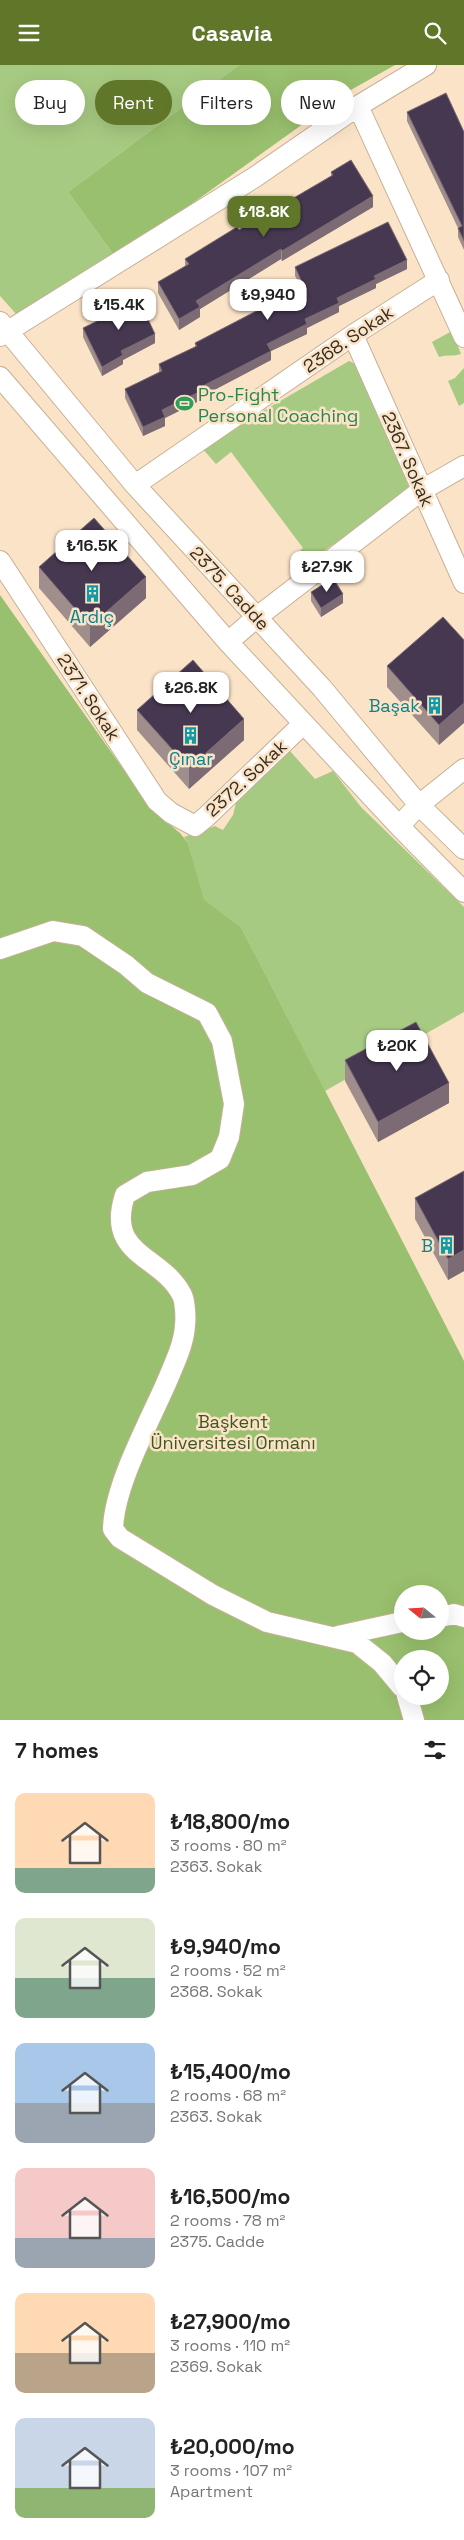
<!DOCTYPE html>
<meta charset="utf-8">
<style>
:root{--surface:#fff;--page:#f6f6f6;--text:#222;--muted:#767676;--accent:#607628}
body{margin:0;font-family:"Space Grotesk",sans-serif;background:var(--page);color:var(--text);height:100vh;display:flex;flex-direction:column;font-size:19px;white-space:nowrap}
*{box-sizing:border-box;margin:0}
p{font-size:16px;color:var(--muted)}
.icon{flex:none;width:28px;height:28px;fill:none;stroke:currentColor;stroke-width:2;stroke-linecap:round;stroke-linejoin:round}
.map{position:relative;height:1655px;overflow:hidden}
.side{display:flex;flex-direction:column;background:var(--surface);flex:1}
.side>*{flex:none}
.banner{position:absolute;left:15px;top:15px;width:435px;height:45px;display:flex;gap:10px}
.needle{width:32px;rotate:288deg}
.tools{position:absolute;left:394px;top:1520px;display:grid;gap:10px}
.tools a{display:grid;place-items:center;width:55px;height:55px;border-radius:50%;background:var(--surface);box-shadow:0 5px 20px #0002;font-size:25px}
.price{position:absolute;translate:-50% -42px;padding:0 11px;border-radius:10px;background:#fff;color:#222;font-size:16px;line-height:32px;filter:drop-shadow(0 1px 2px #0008)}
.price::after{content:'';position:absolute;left:50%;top:30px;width:15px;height:11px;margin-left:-8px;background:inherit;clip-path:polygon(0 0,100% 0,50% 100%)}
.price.active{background:var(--accent);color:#fff}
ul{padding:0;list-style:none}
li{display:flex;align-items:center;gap:15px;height:125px;padding:0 15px}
li span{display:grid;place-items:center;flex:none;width:140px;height:100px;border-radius:10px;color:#555}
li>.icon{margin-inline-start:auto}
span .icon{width:60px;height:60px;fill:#fffc;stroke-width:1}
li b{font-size:21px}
h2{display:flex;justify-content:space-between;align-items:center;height:60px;padding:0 15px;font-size:21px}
.chip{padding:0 18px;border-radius:22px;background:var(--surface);box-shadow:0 5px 20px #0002;font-size:18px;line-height:45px}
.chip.active{background:var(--accent);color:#fff}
header{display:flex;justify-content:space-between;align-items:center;height:65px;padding:0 15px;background:var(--accent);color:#fff;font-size:22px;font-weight:600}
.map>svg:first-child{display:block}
.green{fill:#a7ca82}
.forest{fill:#99c06e;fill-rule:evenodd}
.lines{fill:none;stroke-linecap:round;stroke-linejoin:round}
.minor-casing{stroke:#c7b095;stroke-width:22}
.minor{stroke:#fff;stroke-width:20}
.wall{fill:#a08e8c}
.shaded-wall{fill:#7c6b74}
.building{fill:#463851;stroke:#7c6b74}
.labels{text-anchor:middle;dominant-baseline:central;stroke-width:5;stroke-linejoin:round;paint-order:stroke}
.street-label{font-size:18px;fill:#362d22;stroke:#fbe3c7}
.leisure-label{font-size:18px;fill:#27864d;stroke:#fbe3c7;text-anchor:start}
.culture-label{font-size:18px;fill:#0d838f;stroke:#fbe3c7}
.park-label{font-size:18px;fill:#3e571e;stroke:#fbe3c7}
</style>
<header><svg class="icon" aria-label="menu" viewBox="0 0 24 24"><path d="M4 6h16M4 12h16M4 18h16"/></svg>Casavia<svg class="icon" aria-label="search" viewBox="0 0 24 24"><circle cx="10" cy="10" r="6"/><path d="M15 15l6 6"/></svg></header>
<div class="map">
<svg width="464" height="1655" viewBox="0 0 464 1655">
<rect width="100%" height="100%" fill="#fbe3c7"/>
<!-- green -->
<path class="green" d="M 0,0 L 239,0 L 68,127 L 116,193 L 17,250 L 0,231 Z
M 452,266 L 461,289 C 453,292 447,289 439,292 L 432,277 Z
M 349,296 L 360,301 L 411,427 L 297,504 L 290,494 L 303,483 L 231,387 L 216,399 L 201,382 Z
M 464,303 L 464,338 L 459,341 L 448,316 L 455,313 Z
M 289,685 L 315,714 L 333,706 L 361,742 L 464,842 L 464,947 L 325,1026 L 241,862 L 203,835 L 188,778 L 184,772 L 215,761 L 223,765 L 233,750 L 236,738 Z"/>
<!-- forest -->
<path class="forest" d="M 239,0 L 395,0 L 349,26 L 116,193 L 68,127 Z
M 0,530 L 153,746 L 180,768 L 188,778 L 204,835 L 241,862 L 464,1296 L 464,1655 L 0,1655 ZM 402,1529 L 440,1529 L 440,1566 L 402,1566 ZM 402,1594 L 440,1594 L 440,1631 L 402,1631 Z"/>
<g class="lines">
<defs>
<path id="minor" d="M 358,41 L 464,272
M 0,257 L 135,420 L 322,623 L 419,740 L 464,784
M 353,270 L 464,518
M 0,271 L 255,112 L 358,41 L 426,0
M 0,312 L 228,577 L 399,761 L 464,827
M 135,420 L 353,270 L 439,215
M 0,496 L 157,736 L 171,748 L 195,761 L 206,752 L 303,659
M 228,577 L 257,552 L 422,425 L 464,401
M 399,761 L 419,740 L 464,704
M 0,884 L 53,866 L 83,871 L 126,900 L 147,918 L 207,948 L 222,976 L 234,1039 L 229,1072 L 220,1094 L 192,1110 L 147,1117 L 125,1130 C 105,1191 162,1190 182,1230 C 185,1236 186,1252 185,1260 C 184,1279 175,1297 168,1314 C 150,1356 114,1420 113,1464 L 120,1473 L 213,1530 L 267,1557 L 357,1578 L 382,1598 L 402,1622
M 440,1552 L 454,1549 L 464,1552
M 338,1571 L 402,1557
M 407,1631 L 414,1655"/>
</defs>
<!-- minor casing -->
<use href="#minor" class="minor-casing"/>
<!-- minor -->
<use href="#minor" class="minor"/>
</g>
<!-- wall -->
<path class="wall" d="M 407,47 L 464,67 L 464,185 L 458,172 L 458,163 L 407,56 Z
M 331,107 L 373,142 L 282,196 L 281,194 L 200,244 L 200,252 L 179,265 L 158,228 L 158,217 L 185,201 L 185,194 L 239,165 L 331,111 Z
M 295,202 L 407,204 L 376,219 L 376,223 L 339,241 L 339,247 L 307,263 L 307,269 L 271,286 L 271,295 L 199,333 L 199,336 L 165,353 L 165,361 L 143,371 L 125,333 L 125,324 L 159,307 L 159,299 L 195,282 L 195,278 L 267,240 L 267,232 L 298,216 L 295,211 Z
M 115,241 L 155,278 L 123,295 L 123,299 L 102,311 L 83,272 L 83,263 L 115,247 Z
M 39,502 L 146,533 L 90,582 L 39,523 Z
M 311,527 L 343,538 L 321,552 L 311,536 Z
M 464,575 L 439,680 L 387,622 L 387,601 Z
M 137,645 L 244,675 L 189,724 L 137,665 Z
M 345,995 L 449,1038 L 378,1077 L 345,1016 Z
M 464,1106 L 464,1206 L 448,1215 L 415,1154 L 415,1133 Z"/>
<!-- shaded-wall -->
<path class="shaded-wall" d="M 373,131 L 373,142 L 282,196 L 282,186 Z
M 281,184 L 281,194 L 200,244 L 200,252 L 179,265 L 179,254 L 196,236 Z
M 407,195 L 407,204 L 376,219 L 376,223 L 339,241 L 339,247 L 307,263 L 307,269 L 271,286 L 271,295 L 199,333 L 199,336 L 165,353 L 165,361 L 143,371 L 143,362 L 162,345 L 197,324 L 337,233 L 374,211 Z
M 155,269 L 155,278 L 123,295 L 123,299 L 102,311 L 102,302 L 121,286 Z
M 146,512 L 146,533 L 90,582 L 90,561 Z
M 343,529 L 343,538 L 321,552 L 321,543 Z
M 464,638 L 464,658 L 439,680 L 439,660 Z
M 244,654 L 244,675 L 189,724 L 189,703 Z
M 449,1018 L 449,1038 L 378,1077 L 378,1057 Z
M 464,1185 L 464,1206 L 448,1215 L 448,1194 Z"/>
<!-- building -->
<path class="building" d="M 446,28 L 464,67 L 464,176 L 458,163 L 462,161 L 407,47 Z
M 351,95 L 373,131 L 282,186 L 281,184 L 196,236 L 200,242 L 179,254 L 158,217 L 189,199 L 185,194 L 237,162 L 239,165 L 333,110 L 331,107 Z
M 388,157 L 407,195 L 374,211 L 376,214 L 337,233 L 339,238 L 305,254 L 307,259 L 267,279 L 271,286 L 197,324 L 199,327 L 162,345 L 165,352 L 143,362 L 125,324 L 162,306 L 159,299 L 197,281 L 195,278 L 270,239 L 267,232 L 301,215 L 295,202 Z
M 137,231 L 155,269 L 121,286 L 123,290 L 102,302 L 83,263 L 118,246 L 115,241 Z
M 94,453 L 146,512 L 90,561 L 39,502 Z
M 333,513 L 343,529 L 321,543 L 311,527 Z
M 443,552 L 464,575 L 464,638 L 439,660 L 387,601 Z
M 193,595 L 244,654 L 189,703 L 137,645 Z
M 416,957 L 449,1018 L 378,1057 L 345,995 Z
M 464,1106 L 464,1185 L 448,1194 L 415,1133 Z"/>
<!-- icons -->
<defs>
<symbol id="stadium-bare" viewBox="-9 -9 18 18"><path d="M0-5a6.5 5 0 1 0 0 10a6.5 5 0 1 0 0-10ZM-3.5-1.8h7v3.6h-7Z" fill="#2e9e5b" stroke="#fbe3c7" stroke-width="2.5" paint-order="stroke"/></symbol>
<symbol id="building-bare" viewBox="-9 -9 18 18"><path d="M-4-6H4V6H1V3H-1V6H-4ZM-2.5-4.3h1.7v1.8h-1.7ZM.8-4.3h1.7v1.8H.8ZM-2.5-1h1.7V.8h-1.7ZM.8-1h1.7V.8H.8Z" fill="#0f9aa8" stroke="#fbe3c7" stroke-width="2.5" paint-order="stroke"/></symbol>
</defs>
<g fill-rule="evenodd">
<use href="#stadium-bare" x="172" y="326" width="25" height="25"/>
<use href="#building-bare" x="80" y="516" width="25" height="25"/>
<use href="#building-bare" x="422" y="628" width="25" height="25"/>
<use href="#building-bare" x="178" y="658" width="25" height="25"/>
<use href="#building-bare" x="434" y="1168" width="25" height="25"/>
</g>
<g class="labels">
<!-- street labels -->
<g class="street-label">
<text transform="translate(348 274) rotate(-34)">2368. Sokak</text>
<text transform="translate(408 394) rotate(66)">2367. Sokak</text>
<text transform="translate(230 523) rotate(47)">2375. Cadde</text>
<text transform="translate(89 632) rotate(57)">2371. Sokak</text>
<text transform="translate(246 713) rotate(-43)">2372. Sokak</text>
</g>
<!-- leisure labels -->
<g class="leisure-label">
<text x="198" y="329">Pro-Fight<tspan x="198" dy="21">Personal Coaching</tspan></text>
</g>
<!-- culture labels -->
<g class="culture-label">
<text x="92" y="551">Ardıç</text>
<text x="420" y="640" text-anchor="end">Başak</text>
<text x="191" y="693">Çınar</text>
<text x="433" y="1180" text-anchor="end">B</text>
</g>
<!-- park labels -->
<g class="park-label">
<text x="233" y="1356">Başkent<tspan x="233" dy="21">Üniversitesi Ormanı</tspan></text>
</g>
</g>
</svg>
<div class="tools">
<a><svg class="needle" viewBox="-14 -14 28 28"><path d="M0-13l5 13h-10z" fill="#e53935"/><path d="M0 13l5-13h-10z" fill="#767676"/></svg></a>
<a><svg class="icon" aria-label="locate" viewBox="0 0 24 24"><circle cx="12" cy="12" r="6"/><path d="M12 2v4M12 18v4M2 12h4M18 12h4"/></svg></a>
</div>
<b class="price active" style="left:264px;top:173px">₺18.8K</b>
<b class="price" style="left:268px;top:256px">₺9,940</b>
<b class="price" style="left:119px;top:266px">₺15.4K</b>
<b class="price" style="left:92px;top:507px">₺16.5K</b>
<b class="price" style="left:327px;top:528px">₺27.9K</b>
<b class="price" style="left:191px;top:649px">₺26.8K</b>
<b class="price" style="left:397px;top:1007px">₺20K</b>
<div class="banner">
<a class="chip">Buy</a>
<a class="chip active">Rent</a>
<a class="chip">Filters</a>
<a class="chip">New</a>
</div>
</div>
<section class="side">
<h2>7 homes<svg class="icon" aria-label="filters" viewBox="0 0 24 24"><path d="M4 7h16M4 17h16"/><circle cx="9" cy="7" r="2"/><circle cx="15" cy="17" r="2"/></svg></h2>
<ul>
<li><span style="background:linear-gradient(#ffd9b3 75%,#7fa58c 0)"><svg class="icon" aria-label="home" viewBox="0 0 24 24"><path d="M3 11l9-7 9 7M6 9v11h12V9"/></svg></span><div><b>₺18,800/mo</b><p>3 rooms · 80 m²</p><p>2363. Sokak</p></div></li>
<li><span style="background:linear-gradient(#dfe7d0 60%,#7fa58c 0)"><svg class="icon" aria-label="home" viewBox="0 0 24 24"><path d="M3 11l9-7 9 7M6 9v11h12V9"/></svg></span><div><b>₺9,940/mo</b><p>2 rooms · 52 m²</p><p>2368. Sokak</p></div></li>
<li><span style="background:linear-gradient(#a9c7e8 60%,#9aa5b1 0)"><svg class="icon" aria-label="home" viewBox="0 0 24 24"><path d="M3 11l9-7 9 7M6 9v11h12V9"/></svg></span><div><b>₺15,400/mo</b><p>2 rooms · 68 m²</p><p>2363. Sokak</p></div></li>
<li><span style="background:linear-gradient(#f6c9c9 70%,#9aa5b1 0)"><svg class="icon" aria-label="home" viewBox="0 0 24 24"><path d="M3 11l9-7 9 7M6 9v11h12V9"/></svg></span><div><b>₺16,500/mo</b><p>2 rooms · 78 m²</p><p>2375. Cadde</p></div></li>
<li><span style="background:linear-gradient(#ffd9b3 60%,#b9a48a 0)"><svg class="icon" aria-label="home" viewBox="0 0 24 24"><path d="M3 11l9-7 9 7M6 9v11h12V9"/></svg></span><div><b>₺27,900/mo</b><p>3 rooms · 110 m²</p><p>2369. Sokak</p></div></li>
<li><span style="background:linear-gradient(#c9d6e8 70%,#8fb573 0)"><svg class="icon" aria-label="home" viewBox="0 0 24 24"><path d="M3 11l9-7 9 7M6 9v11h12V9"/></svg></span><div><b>₺20,000/mo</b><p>3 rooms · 107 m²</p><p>Apartment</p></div></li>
</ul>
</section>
